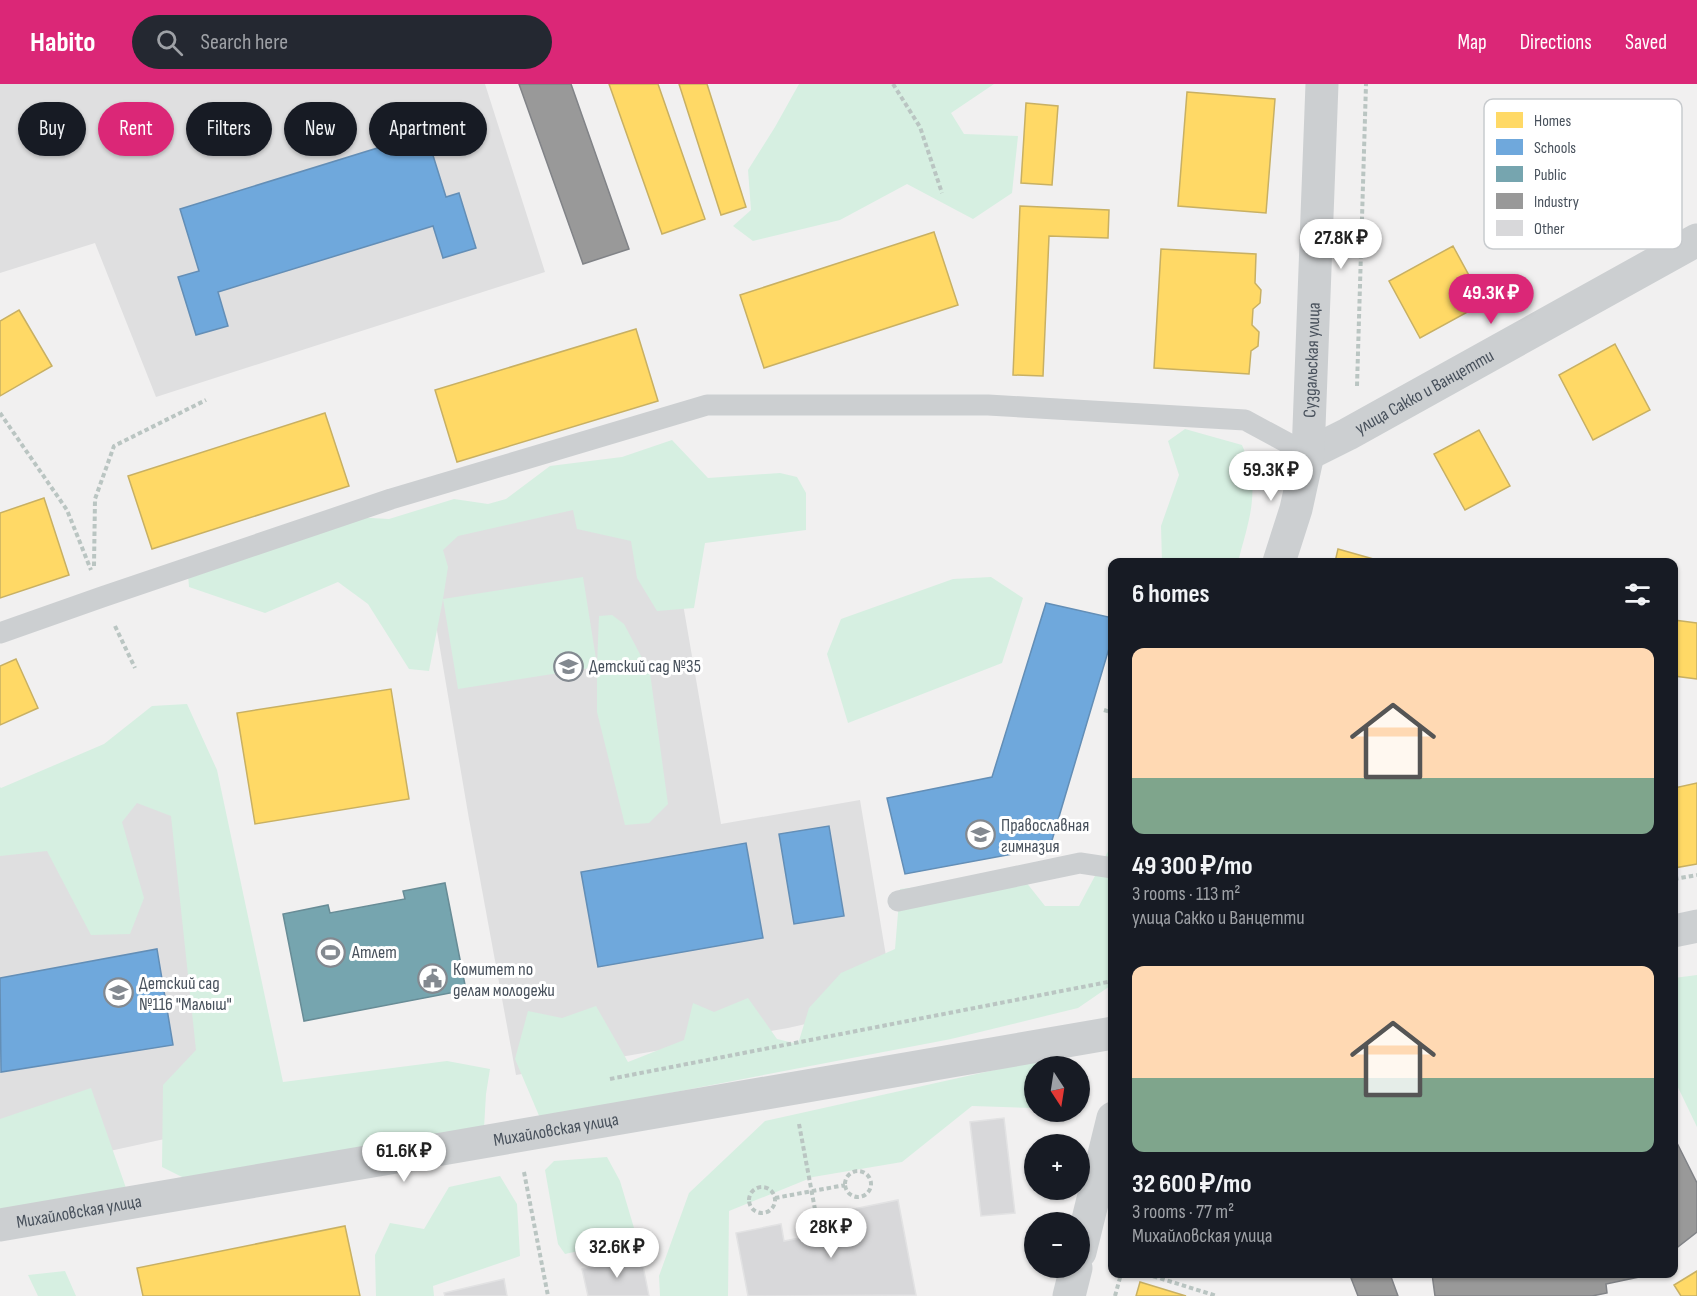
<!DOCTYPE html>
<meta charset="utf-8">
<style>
:root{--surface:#171b24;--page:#242831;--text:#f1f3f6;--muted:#9ea1a6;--accent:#db2777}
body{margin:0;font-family:"Sofia Sans Condensed",sans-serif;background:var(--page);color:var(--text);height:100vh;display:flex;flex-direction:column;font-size:22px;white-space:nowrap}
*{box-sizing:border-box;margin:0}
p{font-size:20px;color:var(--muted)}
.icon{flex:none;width:33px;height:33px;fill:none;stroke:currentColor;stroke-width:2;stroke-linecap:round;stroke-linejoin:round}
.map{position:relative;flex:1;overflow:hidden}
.panel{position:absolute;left:1108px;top:474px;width:570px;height:720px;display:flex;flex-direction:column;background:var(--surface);border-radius:12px;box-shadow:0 2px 4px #0004}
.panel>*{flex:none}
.banner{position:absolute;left:18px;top:18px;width:570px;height:54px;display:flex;gap:12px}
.needle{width:39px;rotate:168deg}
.tools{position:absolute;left:1024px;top:972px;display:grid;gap:12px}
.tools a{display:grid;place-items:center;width:66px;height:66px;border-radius:50%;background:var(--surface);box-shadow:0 2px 4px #0004;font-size:30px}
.price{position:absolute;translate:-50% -51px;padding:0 14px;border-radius:21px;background:#fff;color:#222;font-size:20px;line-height:39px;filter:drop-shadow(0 2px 3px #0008)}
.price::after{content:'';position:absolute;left:50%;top:36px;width:18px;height:14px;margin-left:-9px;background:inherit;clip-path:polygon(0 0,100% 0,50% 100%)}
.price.on{background:var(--accent);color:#fff}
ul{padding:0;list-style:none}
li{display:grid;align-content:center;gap:12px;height:318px;padding:0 24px}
li span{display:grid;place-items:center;height:186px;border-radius:12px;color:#555}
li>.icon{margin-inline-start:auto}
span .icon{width:108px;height:108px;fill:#fffc;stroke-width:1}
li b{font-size:26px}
h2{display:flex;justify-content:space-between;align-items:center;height:72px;padding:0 24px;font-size:26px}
.chip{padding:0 21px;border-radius:27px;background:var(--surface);box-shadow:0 2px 4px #0004;font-size:21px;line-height:54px}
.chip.on{background:var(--accent);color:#fff}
header{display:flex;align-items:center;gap:36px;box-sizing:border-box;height:84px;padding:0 30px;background:var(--accent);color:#fff}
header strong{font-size:28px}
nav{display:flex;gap:33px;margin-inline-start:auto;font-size:21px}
.search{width:420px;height:54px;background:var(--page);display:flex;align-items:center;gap:15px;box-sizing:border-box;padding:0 21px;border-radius:33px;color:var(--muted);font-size:22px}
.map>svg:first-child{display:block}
.education{fill:#dfdfe0}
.green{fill:#d6efe1}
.homes{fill:#ffd966;stroke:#c8b063;stroke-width:1.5}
.schools{fill:#6fa8dc;stroke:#638eb6;stroke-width:1.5}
.public{fill:#76a5af;stroke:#688c96;stroke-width:1.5}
.industry{fill:#999;stroke:#818387;stroke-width:1.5}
.building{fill:#d8d8da;stroke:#e2e2e3;stroke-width:1.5}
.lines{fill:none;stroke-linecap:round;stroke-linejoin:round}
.path{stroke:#bac5c2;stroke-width:4;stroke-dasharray:4.5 3;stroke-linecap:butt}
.service{stroke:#cccfd1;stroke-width:21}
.minor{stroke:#cccfd1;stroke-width:33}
.labels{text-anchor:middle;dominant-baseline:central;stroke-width:6;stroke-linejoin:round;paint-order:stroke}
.street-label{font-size:18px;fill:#48515c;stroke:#fff}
.poi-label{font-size:18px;fill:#48515c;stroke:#fff;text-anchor:start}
.key{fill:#fff;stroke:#c8cbce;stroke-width:1.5}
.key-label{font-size:16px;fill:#48515c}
</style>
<header>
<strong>Habito</strong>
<div class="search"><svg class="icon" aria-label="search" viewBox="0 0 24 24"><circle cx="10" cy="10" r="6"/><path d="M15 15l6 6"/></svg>Search here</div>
<nav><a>Map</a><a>Directions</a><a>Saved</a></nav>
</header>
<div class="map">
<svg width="1697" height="1212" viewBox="0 0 1697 1212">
<rect width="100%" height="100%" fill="#f1f0f0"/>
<!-- education -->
<path class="education" d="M 0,0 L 485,0 L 545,188 L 156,313 L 95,159 L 0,189 Z
M 659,381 L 721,740 L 860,716 L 894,920 L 788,944 L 516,991 L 469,735 L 420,447 Z
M 182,649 L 261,1034 L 0,1091 L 0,760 Z"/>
<!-- green -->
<path class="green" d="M 799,0 L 994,0 L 951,29 L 964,50 L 1018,52 L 1012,109 L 973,135 L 907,100 L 840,136 L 753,157 L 733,142 L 751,126 L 748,86 L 775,43 Z
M 1185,345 L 1242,361 C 1262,405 1249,435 1238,478 L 1162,478 L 1161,442 L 1179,391 L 1168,357 Z
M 672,356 L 708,394 L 780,389 L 797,393 L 806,409 L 806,446 L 705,459 L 694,524 L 657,527 L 637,494 L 631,457 L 577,445 L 573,426 L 458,452 L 443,466 L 448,483 L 443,515 L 583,493 L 597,581 L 599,532 L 612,531 L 624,540 L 650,589 L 668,720 L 649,739 L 625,741 L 597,628 L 597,583 L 458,605 L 443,515 L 429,587 L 409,585 L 368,520 L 338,498 L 265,529 L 189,503 L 188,491 L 353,433 L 389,435 L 454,415 L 488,420 L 506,415 L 550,382 L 622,373 Z
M 991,493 L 1023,514 L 1002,579 L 848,639 L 827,570 L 841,535 L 953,495 Z
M 187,620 L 217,686 L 283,998 L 447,977 L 490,985 L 486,1010 L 484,1044 L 184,1094 L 162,1083 L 163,1001 L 196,966 L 171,732 L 137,719 L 122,738 L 144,814 L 130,850 L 91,851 L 47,767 L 0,772 L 0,703 L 1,704 L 104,660 L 152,622 Z
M 1113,758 L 1113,900 L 1078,924 L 951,955 L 540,1034 L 515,975 L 528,927 L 562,934 L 596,922 L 628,978 L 684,956 L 693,919 L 714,928 L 748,914 L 777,955 L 798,960 L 809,924 L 841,889 L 895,865 L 900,805 L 1022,793 L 1045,822 L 1079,822 Z
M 1697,891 L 1697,1043 L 1674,995 L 1674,894 Z
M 1030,978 L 1080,982 L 1035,982 L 1035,1024 L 972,1022 L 902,1078 L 813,1093 L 729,1127 L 728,1212 L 660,1212 L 659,1192 L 689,1109 L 765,1037 Z
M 91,1004 L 126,1104 L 0,1125 L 0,1035 Z
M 607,1073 L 620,1097 L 637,1154 L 565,1170 L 558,1160 L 545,1086 L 554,1077 Z
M 500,1092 L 517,1120 L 520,1172 L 433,1202 L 434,1212 L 376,1212 L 375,1171 L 390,1139 L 424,1145 L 449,1103 Z
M 65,1187 L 76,1212 L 38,1212 L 28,1191 Z"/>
<!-- homes -->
<path class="homes" d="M 609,0 L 658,0 L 705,135 L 662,150 Z
M 679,0 L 707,0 L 746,123 L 721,131 Z
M 1187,8 L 1275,15 L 1266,129 L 1178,122 Z
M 1026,19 L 1058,22 L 1052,101 L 1021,99 Z
M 1020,122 L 1109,126 L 1108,154 L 1049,152 L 1043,292 L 1013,291 Z
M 934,148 L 958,221 L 764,284 L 740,211 Z
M 1453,162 L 1484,219 L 1420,254 L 1389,197 Z
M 1161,165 L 1256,170 L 1255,199 L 1261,206 L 1260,219 L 1253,225 L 1252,241 L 1259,248 L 1258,262 L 1251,267 L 1249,290 L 1154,284 Z
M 19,226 L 52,282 L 0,312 L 0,237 Z
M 636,245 L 658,317 L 457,378 L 435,306 Z
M 1615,260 L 1650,326 L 1593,356 L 1559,291 Z
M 325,329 L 349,402 L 152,465 L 128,392 Z
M 1479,346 L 1510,402 L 1465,426 L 1434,370 Z
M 44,414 L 69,491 L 0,514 L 0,429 Z
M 1338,465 L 1384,478 L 1335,478 Z
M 1674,536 L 1697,539 L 1697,595 L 1674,592 Z
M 16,575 L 38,624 L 0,641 L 0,582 Z
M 391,605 L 409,715 L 255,740 L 237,629 Z
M 1697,699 L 1697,780 L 1674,784 L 1674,704 Z
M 345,1142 L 360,1212 L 143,1212 L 137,1184 Z
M 1697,1187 L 1697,1212 L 1681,1212 L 1674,1201 Z
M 1140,1198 L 1186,1212 L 1136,1212 Z"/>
<!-- schools -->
<path class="schools" d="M 426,49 L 446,113 L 459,109 L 476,164 L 443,174 L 433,142 L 218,208 L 228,242 L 196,251 L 178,193 L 199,187 L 180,125 Z
M 1046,519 L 1113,534 L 1113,551 L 1050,763 L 905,790 L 887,714 L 992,693 Z
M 829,742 L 844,832 L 794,840 L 779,750 Z
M 746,759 L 763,854 L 598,883 L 581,788 Z
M 157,865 L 173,961 L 1,988 L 0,894 Z"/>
<!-- public -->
<path class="public" d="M 445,799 L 466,906 L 304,937 L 283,830 L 328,821 L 330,829 L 405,815 L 403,807 Z"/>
<!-- industry -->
<path class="industry" d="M 519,0 L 571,0 L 629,165 L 583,180 Z
M 1677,1059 L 1697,1099 L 1697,1148 L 1674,1166 L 1674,1061 Z
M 1363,1190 L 1390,1190 L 1398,1212 L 1358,1212 L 1351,1194 Z
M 1432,1190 L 1643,1190 L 1639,1193 L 1606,1200 L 1607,1209 L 1592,1212 L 1435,1212 Z"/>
<!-- building -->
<path class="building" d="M 1004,1034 L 1015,1129 L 981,1132 L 970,1038 Z
M 898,1116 L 916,1211 L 748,1212 L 736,1149 L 781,1140 L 784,1157 L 857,1143 L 853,1125 Z
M 641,1172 L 649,1212 L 588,1212 L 582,1185 Z
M 504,1195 L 507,1212 L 445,1212 L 444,1209 Z"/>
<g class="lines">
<!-- path -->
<path class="path" d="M 893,0 L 920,43 L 942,109
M 1357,302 L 1366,0
M 0,329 L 67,426 L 91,486
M 94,482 L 95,415 L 114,362 L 206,316
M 115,542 L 135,584
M 1104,626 L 1113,629
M 1674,795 L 1697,791
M 610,995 L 1113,897
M 799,1040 L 817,1136
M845 1100a13 13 0 1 1 26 0a13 13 0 1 1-26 0Z
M 524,1088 L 548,1212
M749 1116a13 13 0 1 1 26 0a13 13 0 1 1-26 0Z
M 775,1114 L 845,1101
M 1146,1190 L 1217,1212
M 1115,1212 L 1121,1190"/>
<!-- service -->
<path class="service" d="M 0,549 L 102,513 L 391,415 L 707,321 L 988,321 L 1245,336 L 1308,370
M 898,817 L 1080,779 L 1113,784"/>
<!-- minor -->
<g class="minor">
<path id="s1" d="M 1308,370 L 1348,350 L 1697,156"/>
<path id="s2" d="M 1279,478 L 1296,425 L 1308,370 L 1322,0"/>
<path d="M 1674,847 L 1697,842"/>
<path id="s3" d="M 0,1141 C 371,1077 742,1014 1113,949"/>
<path d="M 1080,1168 L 1113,1034"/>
<path d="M 1069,1212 L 1076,1184"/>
</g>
</g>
<!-- icons -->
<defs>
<symbol id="school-ring" viewBox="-11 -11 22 22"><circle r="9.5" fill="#fff" stroke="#838990" stroke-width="1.5"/><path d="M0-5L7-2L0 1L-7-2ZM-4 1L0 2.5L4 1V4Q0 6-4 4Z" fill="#838990"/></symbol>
<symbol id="university-ring" viewBox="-11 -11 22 22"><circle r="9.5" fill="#fff" stroke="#838990" stroke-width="1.5"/><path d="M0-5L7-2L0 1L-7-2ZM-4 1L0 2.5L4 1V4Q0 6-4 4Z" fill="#838990"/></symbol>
<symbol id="stadium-ring" viewBox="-11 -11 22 22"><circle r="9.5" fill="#fff" stroke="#838990" stroke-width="1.5"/><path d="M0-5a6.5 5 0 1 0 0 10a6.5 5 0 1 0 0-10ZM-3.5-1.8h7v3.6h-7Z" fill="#838990"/></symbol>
<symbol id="civic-ring" viewBox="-11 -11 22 22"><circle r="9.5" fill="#fff" stroke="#838990" stroke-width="1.5"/><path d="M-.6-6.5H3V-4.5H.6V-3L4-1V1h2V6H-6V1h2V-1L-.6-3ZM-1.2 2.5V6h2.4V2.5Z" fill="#838990"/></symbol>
</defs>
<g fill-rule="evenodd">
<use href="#school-ring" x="552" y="566" width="33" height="33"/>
<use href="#university-ring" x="964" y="734" width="33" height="33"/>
<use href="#stadium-ring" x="314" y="852" width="33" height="33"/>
<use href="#civic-ring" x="416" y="878" width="33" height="33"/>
<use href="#school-ring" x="102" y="892" width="33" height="33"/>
</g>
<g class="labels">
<!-- street labels -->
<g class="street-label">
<text stroke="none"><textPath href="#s2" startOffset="206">Суздальская улица</textPath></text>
<text stroke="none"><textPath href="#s1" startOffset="132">улица Сакко и Ванцетти</textPath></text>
<text stroke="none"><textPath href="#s3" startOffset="564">Михайловская улица</textPath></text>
<text stroke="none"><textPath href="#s3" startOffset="80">Михайловская улица</textPath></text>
</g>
<!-- poi labels -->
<g class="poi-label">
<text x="589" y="582">Детский сад №35</text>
<text x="1001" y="741">Православная<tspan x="1001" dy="21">гимназия</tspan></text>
<text x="352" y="868">Атлет</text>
<text x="453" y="885">Комитет по<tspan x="453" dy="21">делам молодежи</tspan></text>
<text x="139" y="899">Детский сад<tspan x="139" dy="21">№116 "Малыш"</tspan></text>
</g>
</g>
<!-- legend -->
<rect x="1484" y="15" width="198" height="150" rx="9" class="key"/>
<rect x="1496" y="28" width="27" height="16" fill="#ffd966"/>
<rect x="1496" y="55" width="27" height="16" fill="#6fa8dc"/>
<rect x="1496" y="82" width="27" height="16" fill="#76a5af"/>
<rect x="1496" y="109" width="27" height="16" fill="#999"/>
<rect x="1496" y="136" width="27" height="16" fill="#d8d8da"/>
<g class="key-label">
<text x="1534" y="42">Homes</text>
<text x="1534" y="69">Schools</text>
<text x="1534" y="96">Public</text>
<text x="1534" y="123">Industry</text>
<text x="1534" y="150">Other</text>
</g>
</svg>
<div class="tools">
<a><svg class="needle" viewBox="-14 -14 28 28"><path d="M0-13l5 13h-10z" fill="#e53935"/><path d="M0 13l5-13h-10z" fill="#9ea1a6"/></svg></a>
<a>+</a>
<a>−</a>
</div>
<b class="price" style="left:1341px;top:186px">27.8K ₽</b>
<b class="price on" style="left:1491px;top:241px">49.3K ₽</b>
<b class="price" style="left:1271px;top:418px">59.3K ₽</b>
<b class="price" style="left:404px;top:1099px">61.6K ₽</b>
<b class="price" style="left:831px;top:1175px">28K ₽</b>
<b class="price" style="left:617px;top:1195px">32.6K ₽</b>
<div class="banner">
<a class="chip">Buy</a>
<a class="chip on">Rent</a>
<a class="chip">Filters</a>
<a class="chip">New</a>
<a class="chip">Apartment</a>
</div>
<section class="panel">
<h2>6 homes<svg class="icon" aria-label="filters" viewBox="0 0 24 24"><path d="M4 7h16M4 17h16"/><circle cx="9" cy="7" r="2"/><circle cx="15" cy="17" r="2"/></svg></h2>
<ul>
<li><span style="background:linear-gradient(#ffd9b3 70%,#7fa58c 0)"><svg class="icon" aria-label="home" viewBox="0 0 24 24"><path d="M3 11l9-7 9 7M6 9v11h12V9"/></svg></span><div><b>49 300 ₽/mo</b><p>3 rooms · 113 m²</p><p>улица Сакко и Ванцетти</p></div></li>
<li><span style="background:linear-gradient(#ffd9b3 60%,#7fa58c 0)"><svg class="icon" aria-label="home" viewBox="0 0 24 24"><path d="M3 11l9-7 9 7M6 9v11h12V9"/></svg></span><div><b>32 600 ₽/mo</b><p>3 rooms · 77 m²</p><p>Михайловская улица</p></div></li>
</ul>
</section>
</div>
